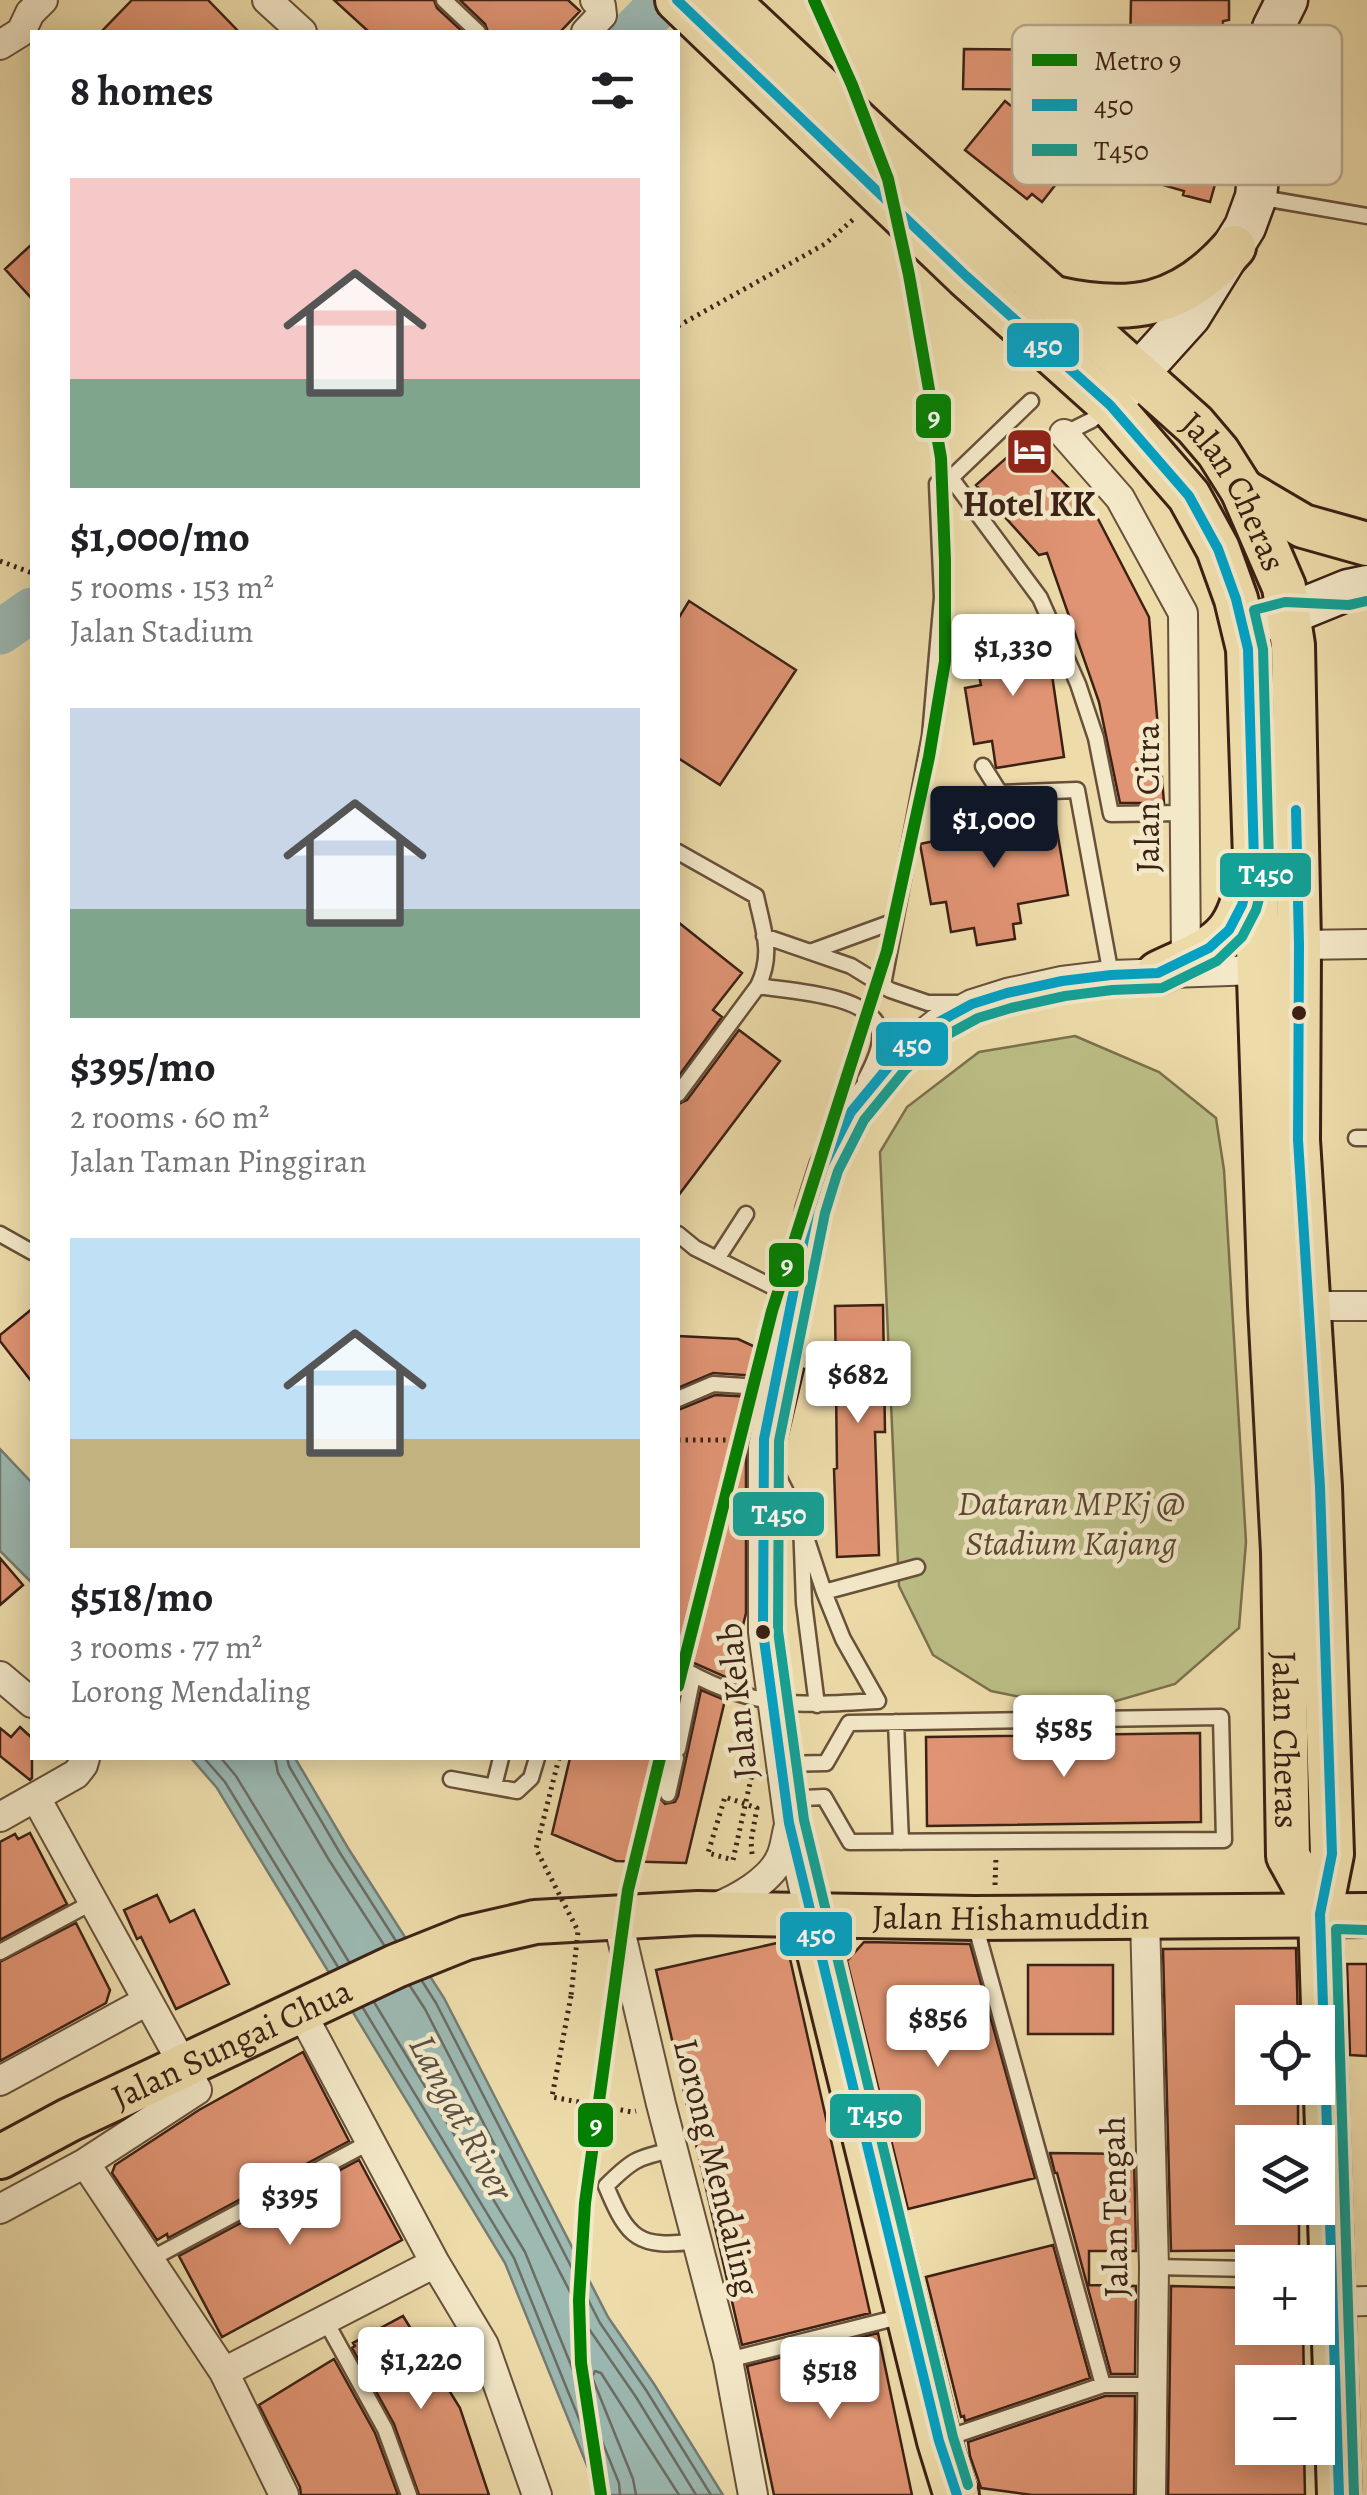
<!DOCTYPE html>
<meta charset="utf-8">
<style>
:root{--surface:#fff;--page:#f6f6f6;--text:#202124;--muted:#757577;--accent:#111827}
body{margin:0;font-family:Alegreya,serif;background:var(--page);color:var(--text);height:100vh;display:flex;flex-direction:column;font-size:38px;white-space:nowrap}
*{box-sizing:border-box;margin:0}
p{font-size:32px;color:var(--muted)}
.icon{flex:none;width:55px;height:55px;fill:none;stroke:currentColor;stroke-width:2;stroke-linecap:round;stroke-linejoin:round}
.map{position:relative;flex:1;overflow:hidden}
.side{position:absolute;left:30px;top:30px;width:650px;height:1730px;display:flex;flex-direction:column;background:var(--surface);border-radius:0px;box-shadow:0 5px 25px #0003}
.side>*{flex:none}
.tools{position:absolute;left:1235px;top:2005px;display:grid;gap:20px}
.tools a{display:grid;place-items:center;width:100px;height:100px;border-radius:0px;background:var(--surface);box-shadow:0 5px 25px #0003;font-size:50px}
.price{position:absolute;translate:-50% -85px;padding:0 22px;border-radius:10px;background:#fff;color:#222;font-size:32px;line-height:65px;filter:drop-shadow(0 2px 5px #0008)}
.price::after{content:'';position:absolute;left:50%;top:60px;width:30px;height:22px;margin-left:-15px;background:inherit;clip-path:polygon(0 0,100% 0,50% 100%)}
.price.active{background:var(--accent);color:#fff}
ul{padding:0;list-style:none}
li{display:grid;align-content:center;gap:20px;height:530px;padding:0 40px}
li span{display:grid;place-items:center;height:310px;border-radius:0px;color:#555}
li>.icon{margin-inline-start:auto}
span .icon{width:180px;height:180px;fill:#fffc;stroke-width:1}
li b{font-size:42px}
h2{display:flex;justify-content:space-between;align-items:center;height:120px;padding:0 40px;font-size:42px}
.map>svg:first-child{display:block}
.green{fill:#bbbf86;stroke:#7c704e;stroke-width:2.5}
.water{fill:#9cb9b2;stroke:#767c73;stroke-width:2.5}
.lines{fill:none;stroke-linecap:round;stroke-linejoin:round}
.shore{stroke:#6c6d64;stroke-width:2.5}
.river{stroke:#9cb9b2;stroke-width:45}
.building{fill:#e09473;stroke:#3c2115;stroke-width:2.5}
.service-casing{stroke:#68503a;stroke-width:19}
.minor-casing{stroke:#68503a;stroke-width:32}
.secondary-casing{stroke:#3c2115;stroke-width:45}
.primary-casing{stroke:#3c2115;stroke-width:48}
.path{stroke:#3c2115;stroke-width:5;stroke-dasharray:2.5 5;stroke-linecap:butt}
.service{stroke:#f3e8c8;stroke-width:14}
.minor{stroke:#f3e8c8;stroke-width:28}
.secondary{stroke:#f3e8c8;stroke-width:40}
.primary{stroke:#eddcaa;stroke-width:42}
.path-bridge{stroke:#3c2115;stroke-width:5;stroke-dasharray:2.5 5;stroke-linecap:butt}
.bus-1-casing{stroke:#f3e8c8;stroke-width:18}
.bus-2-casing{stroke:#f3e8c8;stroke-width:18}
.bus-1{stroke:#03a2c5;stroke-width:10}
.bus-2{stroke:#14a196;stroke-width:10}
.metro-1-casing{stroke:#f3e8c8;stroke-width:20}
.metro-1{stroke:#008000;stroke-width:12}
.bus-dot{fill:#3c2115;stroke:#f3e8c8;stroke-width:4}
.labels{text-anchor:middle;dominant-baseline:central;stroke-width:9;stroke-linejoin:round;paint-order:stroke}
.street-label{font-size:35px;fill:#3c2115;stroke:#f3e8c8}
.poi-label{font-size:35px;font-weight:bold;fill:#3c2115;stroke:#f3e8c8}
.park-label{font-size:35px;font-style:italic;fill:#5c4831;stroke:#f3e8c8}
.water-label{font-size:38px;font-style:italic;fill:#594f44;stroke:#f3e8c8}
.key{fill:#f3e8c8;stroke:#bcac92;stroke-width:2.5}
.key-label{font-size:28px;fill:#3c2115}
.line-badge{stroke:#f3e8c8;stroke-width:4}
.badge-label{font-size:28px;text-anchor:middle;font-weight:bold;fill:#fff}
</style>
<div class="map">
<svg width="1367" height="2495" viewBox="0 0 1367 2495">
<rect width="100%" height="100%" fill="#eddcaa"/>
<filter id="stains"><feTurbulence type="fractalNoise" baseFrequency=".002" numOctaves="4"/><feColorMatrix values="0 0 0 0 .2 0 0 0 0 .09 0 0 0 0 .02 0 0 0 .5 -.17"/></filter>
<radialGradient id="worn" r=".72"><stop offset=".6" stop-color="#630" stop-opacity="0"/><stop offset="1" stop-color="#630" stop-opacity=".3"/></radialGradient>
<!-- green -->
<path class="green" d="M 1075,1036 L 1159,1072 L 1216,1118 L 1224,1170 L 1246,1542 L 1239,1628 L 1175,1684 L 1085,1710 L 991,1691 L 933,1655 L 899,1586 L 880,1152 L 907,1107 L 979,1052 Z"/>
<!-- water -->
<path class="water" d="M 0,1449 L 32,1483 L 32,1583 L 0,1551 Z
M 191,1758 L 295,1758 L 348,1848 L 444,1998 L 608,2317 L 654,2384 L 723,2495 L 599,2495 L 505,2263 L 217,1788 Z"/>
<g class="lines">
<!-- shore -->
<path class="shore" d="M 204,1758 L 225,1782 L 338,1967
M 221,1758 L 236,1776 L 349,1962
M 275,1758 L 278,1773 L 329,1860 L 384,1945
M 287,1758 L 289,1766 L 340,1853 L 396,1941
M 422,1981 L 436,2003 L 600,2323 L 646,2390 L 711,2495
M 410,1986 L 425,2009 L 589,2329 L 636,2397 L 696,2495
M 374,2002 L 525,2252 L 619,2483 L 620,2495
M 363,2008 L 514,2258 L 607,2488 L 608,2495
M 636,2495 L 633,2479 L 592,2377 L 595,2371 L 601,2373 L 679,2495"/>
<!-- river -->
<path class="river" d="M 633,32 L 664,0
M 0,632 L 32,610"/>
</g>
<!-- building -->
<path class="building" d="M 132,0 L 208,0 L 239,32 L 101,32 Z
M 334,0 L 434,0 L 437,8 L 463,32 L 369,32 Z
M 460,0 L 568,0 L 580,11 L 560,32 L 488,32 L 485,24 Z
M 1131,0 L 1229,0 L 1229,20 L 1223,21 L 1221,75 L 1228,75 L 1226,123 L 1232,124 L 1223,157 L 1232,160 L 1224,183 L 1216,181 L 1210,202 L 1183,195 L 1184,191 L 1149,181 L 1170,106 L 1129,105 Z
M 964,49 L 1072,50 L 1072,90 L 963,89 Z
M 1005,101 L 1067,151 L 1054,166 L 1064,174 L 1042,202 L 1032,194 L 1027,199 L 965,150 Z
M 32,244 L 32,299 L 5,269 Z
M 1024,442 L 1097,517 L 1149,617 L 1164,803 L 1120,803 L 1099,702 L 1047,553 L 1039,555 L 976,485 Z
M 689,601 L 796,670 L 720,785 L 678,758 L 678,619 Z
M 1029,621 L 1041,677 L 1052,675 L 1064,757 L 996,768 L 992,741 L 974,744 L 965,688 L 981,685 L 970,634 Z
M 1000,806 L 1003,822 L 1054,813 L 1068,895 L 1018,904 L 1021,923 L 1013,924 L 1015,939 L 977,945 L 974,928 L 951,932 L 946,902 L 931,904 L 920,844 L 958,836 L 954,814 Z
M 678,922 L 742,973 L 713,1010 L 722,1017 L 678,1077 Z
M 739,1030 L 780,1061 L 678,1196 L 678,1104 L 687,1100 Z
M 883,1305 L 885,1432 L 875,1432 L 879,1555 L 837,1557 L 834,1469 L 837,1468 L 835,1306 Z
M 32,1309 L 32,1382 L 0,1341 L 0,1335 Z
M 678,1336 L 738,1339 L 764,1351 L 759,1376 L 713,1373 L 678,1388 Z
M 797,1366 L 804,1369 L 782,1460 L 780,1449 Z
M 715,1395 L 755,1397 L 746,1447 L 746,1613 L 730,1679 L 678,1656 L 678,1410 Z
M 0,1558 L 23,1585 L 0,1605 Z
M 701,1690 L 725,1700 L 686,1863 L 616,1861 L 552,1834 L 570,1758 L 665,1758 L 658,1796 L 665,1804 L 675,1802 L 678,1796 Z
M 20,1727 L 32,1738 L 32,1778 L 30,1780 L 0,1756 L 0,1728 L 11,1737 Z
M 1200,1733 L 1201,1822 L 927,1826 L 926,1737 Z
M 30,1833 L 67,1904 L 0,1940 L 0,1842 L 15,1834 L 18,1839 Z
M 157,1895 L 170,1922 L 194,1910 L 229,1984 L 176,2009 L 141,1937 L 137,1939 L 124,1910 Z
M 76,1923 L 110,1990 L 106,2003 L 0,2061 L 0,1962 Z
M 786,1941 L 870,2313 L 742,2345 L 656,1970 Z
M 864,1942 L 970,1944 L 1035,2178 L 908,2209 L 847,1961 Z
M 1296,1948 L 1298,2022 L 1252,2022 L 1252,2088 L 1298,2088 L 1298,2142 L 1252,2142 L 1252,2208 L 1299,2208 L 1299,2250 L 1171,2251 L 1163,1949 Z
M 1347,1964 L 1367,1964 L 1367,2056 L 1350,2055 Z
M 1028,1965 L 1113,1965 L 1113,2034 L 1028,2034 Z
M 303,2052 L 349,2141 L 168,2238 L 167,2234 L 157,2240 L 112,2173 L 115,2165 L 199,2110 Z
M 1050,2153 L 1134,2154 L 1136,2251 L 1089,2251 L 1089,2285 L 1136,2286 L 1135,2374 L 1111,2374 L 1057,2173 L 1055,2173 Z
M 359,2160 L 402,2240 L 222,2337 L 179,2256 Z
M 1053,2245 L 1090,2378 L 965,2421 L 964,2416 L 961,2417 L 926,2277 Z
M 1171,2286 L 1252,2288 L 1252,2328 L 1303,2328 L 1304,2382 L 1252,2382 L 1252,2448 L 1304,2448 L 1305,2495 L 1168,2495 Z
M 403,2316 L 460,2408 L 489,2495 L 419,2495 L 394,2424 L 352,2348 L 355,2346 L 353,2343 Z
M 878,2333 L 912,2495 L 774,2495 L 747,2366 Z
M 334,2359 L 375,2433 L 398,2495 L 301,2495 L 300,2487 L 259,2405 Z
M 1105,2396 L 1135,2396 L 1134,2495 L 1032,2495 L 981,2488 L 970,2456 L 968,2442 Z"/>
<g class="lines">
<defs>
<path id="service" d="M 444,0 L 478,32
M 1257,197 L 1367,216
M 1031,401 L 951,478 L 1040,598 L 1078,684 L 1096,738 L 1111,814 L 1184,813
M 1064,434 L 1092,420 L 1105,409
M 983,766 L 1000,793 L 1077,790 L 1111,975
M 678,852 L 756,896 C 763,930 774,953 758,986 L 678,1094
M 764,936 L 851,966 L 890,990 L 928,1003 L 960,1003
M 810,952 L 895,921
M 883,985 L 930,736 L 942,597 L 937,484 L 951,478
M 758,986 C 789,991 867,994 879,1028 C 884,1043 872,1067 865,1080
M 1356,1138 L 1367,1138
M 0,1234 L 32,1252
M 678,1234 L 695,1248 L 793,1297
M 717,1259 L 746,1214
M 678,1399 L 713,1384 L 775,1388
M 770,1460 L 801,1522
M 824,1592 L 917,1567
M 678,1666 C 750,1709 797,1706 878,1701 L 843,1639 L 824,1592 L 801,1522 L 804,1603 L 817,1705
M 896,1722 L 901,1842
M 678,1749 L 693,1676
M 781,1764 L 826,1763 L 849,1723 L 1221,1717 L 1224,1840 L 850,1842 L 824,1797 L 785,1799
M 451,1779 L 517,1791 L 531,1778 L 537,1758
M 494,1786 L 501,1758
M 668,1794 L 676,1758
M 975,1924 L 1103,2385
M 0,1952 L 93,1902
M 673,2150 C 637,2157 631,2161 606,2186 C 628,2239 638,2249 697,2241
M 149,2260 L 370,2142
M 1154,2267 L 1252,2269
M 325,2320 L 385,2429 L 409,2495
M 728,2360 L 903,2316
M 944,2439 L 1103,2385 L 1154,2385"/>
<path id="minor" d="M 267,0 L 302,32
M 586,32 L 602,15 L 601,6 L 595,0
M 0,45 L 21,32 L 30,13 L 43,0
M 1064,434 L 1120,498 L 1183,613 L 1186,959
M 1299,945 L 1367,944
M 1308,1306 L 1367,1306
M 0,1676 L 32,1703
M 0,1817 L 76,1774 L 83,1765 L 85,1758
M 711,1909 C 736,1900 773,1880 782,1854 C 785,1846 786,1837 788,1829
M 617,1917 L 661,2104 L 728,2360 L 753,2495
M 810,1917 L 789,1823 L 763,1632 L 763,1447 L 810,1209 L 824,1165 L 851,1112 L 894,1060 L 913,1042 L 937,1023 L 972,1004 L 1007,993 L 1062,981 L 1111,975 L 1258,970
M 1145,1917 L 1154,2267 L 1151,2495
M 300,2010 L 435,2263 L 484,2345 L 537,2495
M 0,2081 L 147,2001
M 85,2163 L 224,2372 L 284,2495
M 0,2209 L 85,2163 L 197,2090 L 36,1798
M 1333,2302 L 1367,2301
M 224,2372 L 435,2263"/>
<path id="secondary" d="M 1116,398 L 1190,316 L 1245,227 L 1256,197 L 1273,28 L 1287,0
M 1257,622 L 1289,614 L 1348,590 L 1367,586"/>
<g id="primary">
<path id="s1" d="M 677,0 L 966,276 L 1110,405 L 1189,496 L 1218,549 L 1236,599 L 1248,649 L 1270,1306 L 1283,1552 L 1288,1856 L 1320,1914"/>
<path id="s2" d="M 727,0 L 885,148 L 1195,425 L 1218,452 L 1242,490 L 1284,587 L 1293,645 L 1299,945 L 1298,1140 L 1320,1487 L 1332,1854 L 1320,1914 L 1339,2495"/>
<path d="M 1054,298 C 1130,315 1181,308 1234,247"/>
<path d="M 1242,490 L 1303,526 L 1367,544"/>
<path d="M 1158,973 C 1182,961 1211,952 1228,931 C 1240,916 1244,896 1249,878"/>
<path d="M 810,1917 L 939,2441 L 955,2493 L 957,2495"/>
<path id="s3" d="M 0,2157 L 69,2120 L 396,1966 L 466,1938 L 535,1922 L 698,1913 L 974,1918 L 1367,1915"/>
</g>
</defs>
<!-- service casing -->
<use href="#service" class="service-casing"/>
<!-- minor casing -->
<use href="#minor" class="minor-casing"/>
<!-- secondary casing -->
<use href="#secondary" class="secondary-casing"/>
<!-- primary casing -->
<use href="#primary" class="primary-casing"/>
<!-- path -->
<path class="path" d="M 678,326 L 825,244 L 856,217
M 0,561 L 32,573
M 678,1440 L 739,1440
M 752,1854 L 751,1841 L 757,1808 L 725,1797 L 708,1853 L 733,1860 L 754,1765 L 754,1764
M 995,1885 L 996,1857
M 571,1996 L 552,2097 L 632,2112 L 636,2111"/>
<!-- service -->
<use href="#service" class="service"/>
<!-- minor -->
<use href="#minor" class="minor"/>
<!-- secondary -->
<use href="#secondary" class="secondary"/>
<!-- primary -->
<use href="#primary" class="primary"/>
<!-- path-bridge -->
<path class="path-bridge" d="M 559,1758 L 536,1849 L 578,1931 L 571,1996"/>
<defs>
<path id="bus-1" d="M 677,0 L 966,276 L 1110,405 L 1189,496 L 1218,549 L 1236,599 L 1248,649 L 1254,861 L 1242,905 L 1229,930 L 1209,948 L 1158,973 L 1111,975 L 1062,981 L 1007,993 L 972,1004 L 937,1023 L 894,1060 L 851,1112 L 824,1165 L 810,1209 L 764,1439 L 763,1632 L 789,1823 L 939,2441 L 957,2495
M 1296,810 L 1299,945 L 1298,1140 L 1320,1487 L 1332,1854 L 1320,1914 L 1339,2495"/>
<path id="bus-2" d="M 968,2485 L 953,2437 L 804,1820 L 778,1631 L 779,1441 L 825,1213 L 838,1171 L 864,1120 L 905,1070 L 945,1036 L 978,1018 L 1011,1008 L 1065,996 L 1112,990 L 1162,988 L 1217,961 L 1242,937 L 1256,910 L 1269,862 L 1263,649 L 1254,610 L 1285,602 L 1349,605 L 1367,601
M 1354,2495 L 1336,1929 L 1367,1930"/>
</defs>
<!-- bus-1 casing -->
<use href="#bus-1" class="bus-1-casing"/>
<!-- bus-2 casing -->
<use href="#bus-2" class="bus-2-casing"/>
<!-- bus-1 -->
<use href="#bus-1" class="bus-1"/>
<!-- bus-2 -->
<use href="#bus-2" class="bus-2"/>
<defs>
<path id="metro-1" d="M 678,1686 L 772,1311 L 887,951 L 929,757 L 945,661 L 945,560 L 941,458 L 909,275 L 888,179 L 852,85 L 814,0
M 601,2495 L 581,2363 L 579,2300 L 585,2203 L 628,1890 L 660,1758"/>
</defs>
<!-- metro-1 casing -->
<use href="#metro-1" class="metro-1-casing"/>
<!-- metro-1 -->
<use href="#metro-1" class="metro-1"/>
</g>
<!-- icons -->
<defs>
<symbol id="hotel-square" viewBox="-11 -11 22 22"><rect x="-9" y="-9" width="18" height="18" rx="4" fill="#8f2418" stroke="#f3e8c8"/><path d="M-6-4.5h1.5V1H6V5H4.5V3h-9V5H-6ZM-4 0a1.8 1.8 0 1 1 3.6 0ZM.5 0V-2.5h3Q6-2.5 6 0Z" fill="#fff"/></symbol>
</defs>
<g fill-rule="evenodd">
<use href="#hotel-square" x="1002" y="424" width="55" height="55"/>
</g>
<!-- markers -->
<g class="bus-dot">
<circle cx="1299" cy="1013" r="9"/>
<circle cx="763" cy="1632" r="9"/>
</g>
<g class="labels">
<!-- street labels -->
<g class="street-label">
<text stroke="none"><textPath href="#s2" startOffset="710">Jalan Cheras</textPath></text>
<text transform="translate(1147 798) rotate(-90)">Jalan Citra</text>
<text transform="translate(737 1701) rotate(-96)">Jalan Kelab</text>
<text stroke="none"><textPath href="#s1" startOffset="1970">Jalan Cheras</textPath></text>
<text stroke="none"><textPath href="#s3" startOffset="1062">Jalan Hishamuddin</textPath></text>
<text stroke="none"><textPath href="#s3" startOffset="258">Jalan Sungai Chua</textPath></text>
<text transform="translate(717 2167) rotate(76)">Lorong Mendaling</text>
<text transform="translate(1114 2207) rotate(-91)">Jalan Tengah</text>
</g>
<!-- poi labels -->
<g class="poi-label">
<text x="1029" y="504">Hotel KK</text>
</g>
<!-- park labels -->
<g class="park-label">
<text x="1071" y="1503">Dataran MPKj @<tspan x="1071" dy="40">Stadium Kajang</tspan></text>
</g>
<!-- water labels -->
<g class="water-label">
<text transform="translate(462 2117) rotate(62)">Langat River</text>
</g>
</g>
<!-- legend -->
<rect x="1012" y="25" width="330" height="160" rx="15" class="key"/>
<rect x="1032" y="54" width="45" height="12" fill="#008000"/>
<rect x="1032" y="99" width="45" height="12" fill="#03a2c5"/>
<rect x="1032" y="144" width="45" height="12" fill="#14a196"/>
<g class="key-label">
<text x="1094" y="70">Metro 9</text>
<text x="1094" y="115">450</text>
<text x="1094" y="160">T450</text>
</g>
<g class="line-badge">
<rect x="1005" y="321" width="76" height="48" rx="10" fill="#03a2c5"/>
<rect x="914" y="392" width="39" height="48" rx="10" fill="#008000"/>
<rect x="1218" y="851" width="95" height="48" rx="10" fill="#14a196"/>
<rect x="874" y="1020" width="76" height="48" rx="10" fill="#03a2c5"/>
<rect x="767" y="1241" width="39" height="48" rx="10" fill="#008000"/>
<rect x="731" y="1490" width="95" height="48" rx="10" fill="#14a196"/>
<rect x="778" y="1910" width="76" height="48" rx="10" fill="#03a2c5"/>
<rect x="828" y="2092" width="95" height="48" rx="10" fill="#14a196"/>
<rect x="576" y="2101" width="39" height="48" rx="10" fill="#008000"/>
</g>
<g class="badge-label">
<text x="1043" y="355">450</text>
<text x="934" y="426">9</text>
<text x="1266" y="884">T450</text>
<text x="912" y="1054">450</text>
<text x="787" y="1274">9</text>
<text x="779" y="1524">T450</text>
<text x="816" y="1944">450</text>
<text x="875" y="2125">T450</text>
<text x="596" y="2134">9</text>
</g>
<rect width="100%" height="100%" filter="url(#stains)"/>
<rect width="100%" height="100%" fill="url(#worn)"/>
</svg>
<div class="tools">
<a><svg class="icon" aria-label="locate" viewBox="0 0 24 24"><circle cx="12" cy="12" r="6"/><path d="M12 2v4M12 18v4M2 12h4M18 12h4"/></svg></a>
<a><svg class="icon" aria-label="layers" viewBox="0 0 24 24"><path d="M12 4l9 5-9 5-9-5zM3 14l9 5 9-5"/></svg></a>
<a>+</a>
<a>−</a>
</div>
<b class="price" style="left:1013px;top:699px">$1,330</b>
<b class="price active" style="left:994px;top:871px">$1,000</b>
<b class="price" style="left:858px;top:1426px">$682</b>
<b class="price" style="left:1064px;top:1780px">$585</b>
<b class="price" style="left:938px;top:2070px">$856</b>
<b class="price" style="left:290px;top:2248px">$395</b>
<b class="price" style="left:421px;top:2412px">$1,220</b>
<b class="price" style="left:830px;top:2422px">$518</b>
<section class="side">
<h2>8 homes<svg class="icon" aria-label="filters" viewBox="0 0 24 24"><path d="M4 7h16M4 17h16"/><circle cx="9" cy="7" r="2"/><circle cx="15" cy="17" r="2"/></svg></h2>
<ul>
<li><span style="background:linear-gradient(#f6c9c9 65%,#7fa58c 0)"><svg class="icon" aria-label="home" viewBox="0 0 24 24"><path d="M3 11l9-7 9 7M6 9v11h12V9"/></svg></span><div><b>$1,000/mo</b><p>5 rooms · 153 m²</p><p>Jalan Stadium</p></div></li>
<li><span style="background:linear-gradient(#c9d6e8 65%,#7fa58c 0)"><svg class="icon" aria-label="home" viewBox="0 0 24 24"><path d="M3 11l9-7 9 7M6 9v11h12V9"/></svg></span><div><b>$395/mo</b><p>2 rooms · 60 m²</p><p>Jalan Taman Pinggiran</p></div></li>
<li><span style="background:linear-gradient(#bfe0f5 65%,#c2b280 0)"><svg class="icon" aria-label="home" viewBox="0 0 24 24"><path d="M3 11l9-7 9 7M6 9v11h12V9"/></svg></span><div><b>$518/mo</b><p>3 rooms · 77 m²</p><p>Lorong Mendaling</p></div></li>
</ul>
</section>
</div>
